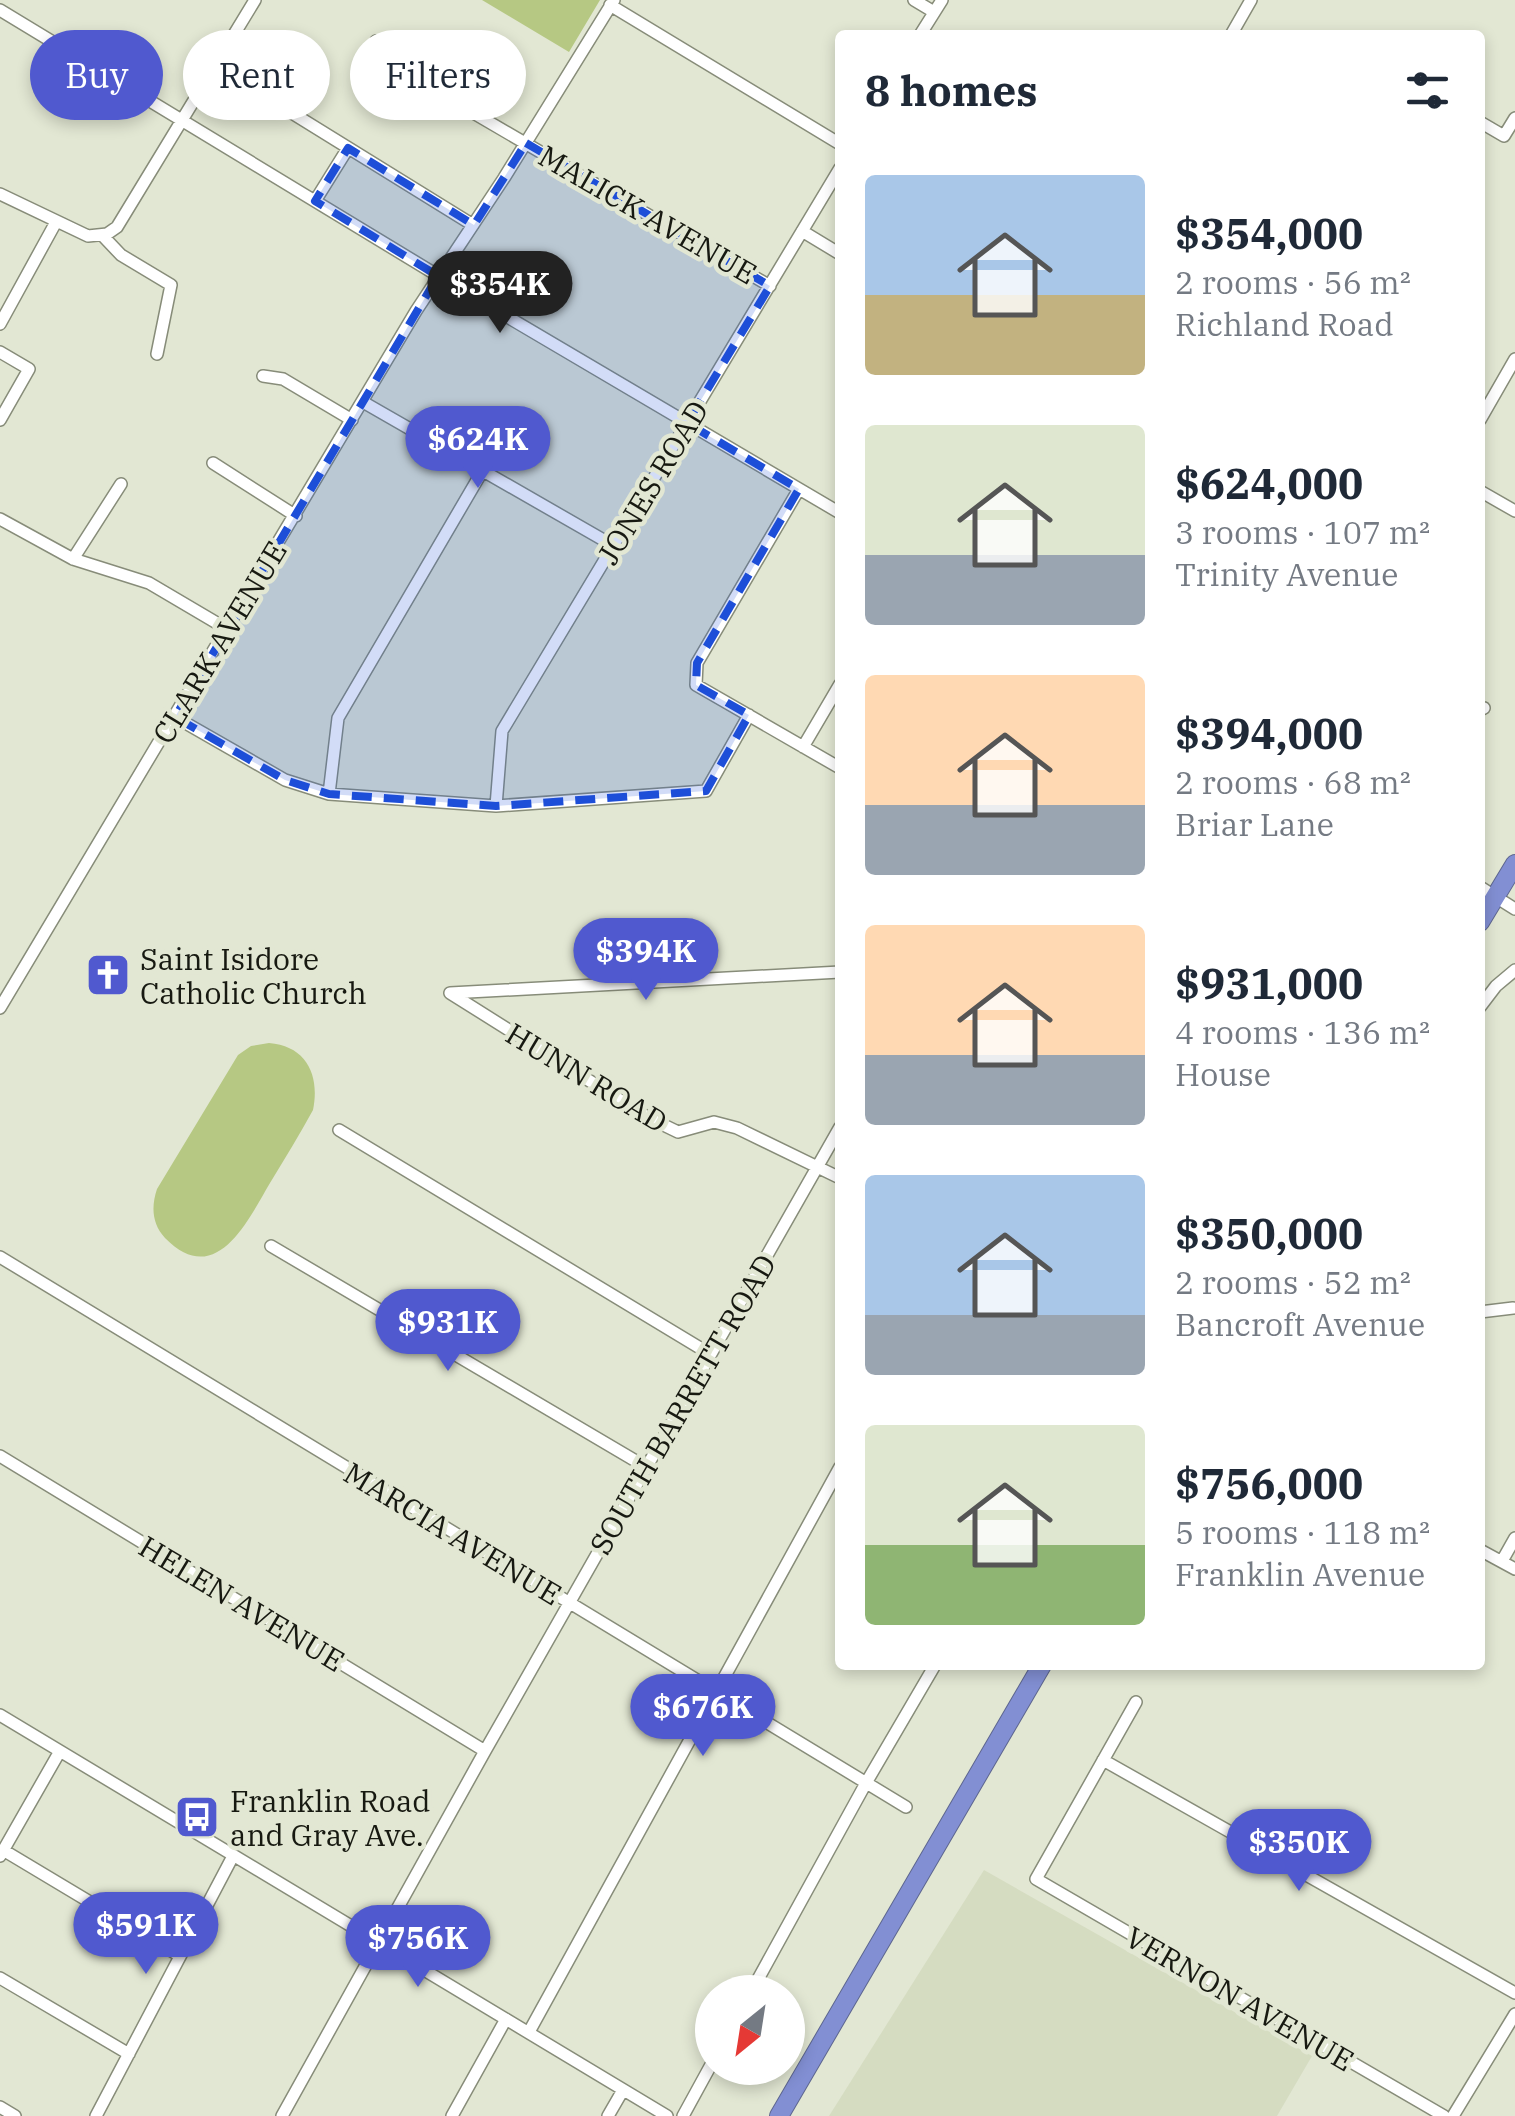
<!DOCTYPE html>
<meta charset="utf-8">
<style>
:root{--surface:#fff;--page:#f6f6f7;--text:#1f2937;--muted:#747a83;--accent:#5059cf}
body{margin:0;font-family:"IBM Plex Serif",serif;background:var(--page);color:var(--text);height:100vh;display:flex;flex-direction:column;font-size:38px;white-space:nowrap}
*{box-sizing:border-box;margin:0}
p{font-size:32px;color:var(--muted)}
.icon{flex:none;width:55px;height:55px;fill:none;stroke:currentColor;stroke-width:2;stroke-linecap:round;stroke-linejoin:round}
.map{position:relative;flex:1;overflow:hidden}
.side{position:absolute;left:835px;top:30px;width:650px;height:1640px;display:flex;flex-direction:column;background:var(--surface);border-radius:10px;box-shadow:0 5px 15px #0003}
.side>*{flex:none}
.hud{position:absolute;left:30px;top:30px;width:655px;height:90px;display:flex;gap:20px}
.needle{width:65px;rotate:210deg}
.fabs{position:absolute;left:695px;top:1975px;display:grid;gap:20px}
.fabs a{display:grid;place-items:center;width:110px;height:110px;border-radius:50%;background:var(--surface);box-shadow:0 5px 15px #0003;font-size:50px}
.price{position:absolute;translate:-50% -85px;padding:0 22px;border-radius:35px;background:var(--accent);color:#fff;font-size:32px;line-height:65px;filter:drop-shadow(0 2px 5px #0008)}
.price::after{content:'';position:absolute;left:50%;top:60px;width:30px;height:22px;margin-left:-15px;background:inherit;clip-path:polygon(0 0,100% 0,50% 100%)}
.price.on{background:#222;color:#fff}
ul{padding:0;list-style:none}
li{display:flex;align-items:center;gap:30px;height:250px;padding:0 30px}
li span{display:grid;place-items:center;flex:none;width:280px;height:200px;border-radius:10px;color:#555}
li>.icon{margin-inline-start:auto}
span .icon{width:120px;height:120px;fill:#fffc;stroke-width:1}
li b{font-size:42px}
h2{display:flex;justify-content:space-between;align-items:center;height:120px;padding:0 30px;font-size:42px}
.pill{padding:0 35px;border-radius:45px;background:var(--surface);box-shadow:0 5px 15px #0003;font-size:35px;line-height:90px}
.pill.on{background:var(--accent);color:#fff}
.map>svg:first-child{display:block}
.built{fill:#d5dcc1}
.green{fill:#b6c883}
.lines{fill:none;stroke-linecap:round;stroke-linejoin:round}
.minor-casing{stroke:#878c79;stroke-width:14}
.highway-casing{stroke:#5d668f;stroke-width:20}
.minor{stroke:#fff;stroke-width:11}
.highway{stroke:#828fd3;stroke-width:18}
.marked{fill:#1d4ed8;fill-opacity:0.2;stroke:#1d4ed8;stroke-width:8;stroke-dasharray:20 12;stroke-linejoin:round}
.labels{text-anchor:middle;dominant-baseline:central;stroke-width:9;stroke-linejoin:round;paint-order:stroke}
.street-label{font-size:30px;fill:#171911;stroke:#e2e7d3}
.poi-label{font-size:30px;fill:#171911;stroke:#e2e7d3;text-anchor:start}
</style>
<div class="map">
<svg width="1515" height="2116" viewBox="0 0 1515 2116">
<rect width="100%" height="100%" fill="#e2e7d3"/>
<!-- built -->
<path class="built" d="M 984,1870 L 1312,2056 L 1277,2116 L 829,2116 Z"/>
<!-- green -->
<path class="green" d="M 482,0 L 600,0 L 569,52 Z
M 269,1043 C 307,1046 320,1076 313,1110 C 300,1134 285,1158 270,1183 C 248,1220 216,1290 165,1238 C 152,1224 151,1207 157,1189 L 238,1055 L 251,1046 Z"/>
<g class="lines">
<defs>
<path id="minor" d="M 914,0 L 934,12
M 610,5 L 840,144
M 0,10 L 455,286 L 840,513
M 920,35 L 942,0
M 1231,35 L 1251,0
M 376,41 L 465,108 L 770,286
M 216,66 L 473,225
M 1480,122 L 1504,136 L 1515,118
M 0,194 L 88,236 L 107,234 L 117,227 L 255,0
M 315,201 L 348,148
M 802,231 L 840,254
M 102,235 L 121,255 L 171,285 L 157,354
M 0,324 L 56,222
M 0,352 L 29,369 L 0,420
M 263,376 L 283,379 L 352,420
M 363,402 L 614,546
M 1480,420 L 1515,359
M 213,463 L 296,516
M 799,489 L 697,663 L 696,685 L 840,768
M 1480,491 L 1515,511
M 0,519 L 73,559 L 149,583 L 227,629
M 73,559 L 121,484
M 1480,710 L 1484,708
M 175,717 L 285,780 L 329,794 L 496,806 L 706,791 L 749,715
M 803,747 L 840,684
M 329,794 L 338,718 L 483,470
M 496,806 L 502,731 L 840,168
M 1480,887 L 1515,909
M 450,993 L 647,1117 L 678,1132 L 714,1122 L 737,1128 L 840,1178
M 450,993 L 840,972
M 1480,1007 L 1496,986 L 1515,970
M 0,1008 L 416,311 L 504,178 L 614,0
M 339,1130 L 710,1354
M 271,1246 L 646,1467
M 0,1257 L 906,1807
M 1480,1312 L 1513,1308
M 0,1456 L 485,1751
M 1480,1550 L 1515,1569
M 1502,1561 L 1515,1538
M 1136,1702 L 1036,1879 L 1444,2116
M 0,1715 L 667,2116
M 1103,1760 L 1515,1993
M 3,1850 L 180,1956
M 0,1856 L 60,1751
M 0,1978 L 129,2054
M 751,1992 L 866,1783 L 935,1665
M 529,2032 L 840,1467
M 0,2107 L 15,2116
M 96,2116 L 233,1856
M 282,2116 L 485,1751 L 840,1127
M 452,2116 L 506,2019
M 608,2116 L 623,2090
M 683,2116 L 712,2063
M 1453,2116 L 1515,2014"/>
<path id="highway" d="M 1480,922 L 1515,864
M 779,2116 L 1042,1665"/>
</defs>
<!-- minor casing -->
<use href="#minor" class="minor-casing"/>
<!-- highway casing -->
<use href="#highway" class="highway-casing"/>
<!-- minor -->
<use href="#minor" class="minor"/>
<!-- highway -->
<use href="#highway" class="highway"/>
</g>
<!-- marked area -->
<path class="marked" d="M 526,143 L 770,286 L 687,423 L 799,489 L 697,663 L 696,685 L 749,715 L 706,791 L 496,806 L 329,794 L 285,780 L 175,717 L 438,276 L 315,201 L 348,148 L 474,225 Z"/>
<!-- icons -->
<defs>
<symbol id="church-square" viewBox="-11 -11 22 22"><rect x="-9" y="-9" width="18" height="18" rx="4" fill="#5059cf" stroke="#e2e7d3"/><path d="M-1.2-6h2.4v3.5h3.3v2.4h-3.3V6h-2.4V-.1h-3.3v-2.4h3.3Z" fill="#fff"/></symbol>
<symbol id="bus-square" viewBox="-11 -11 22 22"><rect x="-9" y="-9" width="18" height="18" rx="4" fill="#5059cf" stroke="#e2e7d3"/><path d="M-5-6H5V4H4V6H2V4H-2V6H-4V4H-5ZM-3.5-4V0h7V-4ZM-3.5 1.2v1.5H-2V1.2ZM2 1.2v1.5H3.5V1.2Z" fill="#fff"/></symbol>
</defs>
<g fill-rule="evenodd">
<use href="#church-square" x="83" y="950" width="50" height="50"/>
<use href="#bus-square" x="172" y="1792" width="50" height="50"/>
</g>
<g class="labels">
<!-- street labels -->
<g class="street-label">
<text transform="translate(648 214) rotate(30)">MALICK AVENUE</text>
<text transform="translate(652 482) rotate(-59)">JONES ROAD</text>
<text transform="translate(219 642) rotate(-59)">CLARK AVENUE</text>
<text transform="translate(587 1077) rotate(31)">HUNN ROAD</text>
<text transform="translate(682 1404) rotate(-60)">SOUTH BARRETT ROAD</text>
<text transform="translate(453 1533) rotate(31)">MARCIA AVENUE</text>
<text transform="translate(242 1603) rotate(31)">HELEN AVENUE</text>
<text transform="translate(1240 1998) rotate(30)">VERNON AVENUE</text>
</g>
<!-- poi labels -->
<g class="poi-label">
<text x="140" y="958">Saint Isidore<tspan x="140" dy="34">Catholic Church</tspan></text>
<text x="230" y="1800">Franklin Road<tspan x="230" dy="34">and Gray Ave.</tspan></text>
</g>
</g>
</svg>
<div class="fabs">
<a><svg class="needle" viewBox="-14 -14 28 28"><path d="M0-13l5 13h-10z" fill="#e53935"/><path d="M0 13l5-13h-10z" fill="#747a83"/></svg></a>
</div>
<b class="price on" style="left:500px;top:336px">$354K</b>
<b class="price" style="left:478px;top:491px">$624K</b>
<b class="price" style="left:646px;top:1003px">$394K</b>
<b class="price" style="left:448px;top:1374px">$931K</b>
<b class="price" style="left:703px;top:1759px">$676K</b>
<b class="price" style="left:1299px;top:1894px">$350K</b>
<b class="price" style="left:146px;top:1977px">$591K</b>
<b class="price" style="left:418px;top:1990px">$756K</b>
<div class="hud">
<a class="pill on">Buy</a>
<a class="pill">Rent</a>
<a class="pill">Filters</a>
</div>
<section class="side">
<h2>8 homes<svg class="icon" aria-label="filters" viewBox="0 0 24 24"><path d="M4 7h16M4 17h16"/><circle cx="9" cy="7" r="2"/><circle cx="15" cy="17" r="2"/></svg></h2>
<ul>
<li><span style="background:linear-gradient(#a9c7e8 60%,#c2b280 0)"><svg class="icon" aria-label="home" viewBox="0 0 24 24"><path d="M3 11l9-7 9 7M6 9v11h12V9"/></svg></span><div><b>$354,000</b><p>2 rooms · 56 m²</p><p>Richland Road</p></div></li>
<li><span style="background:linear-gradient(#dfe7d0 65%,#9aa5b1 0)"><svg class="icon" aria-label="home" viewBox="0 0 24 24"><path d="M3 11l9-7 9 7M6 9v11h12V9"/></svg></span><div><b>$624,000</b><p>3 rooms · 107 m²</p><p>Trinity Avenue</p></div></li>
<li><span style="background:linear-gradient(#ffd9b3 65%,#9aa5b1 0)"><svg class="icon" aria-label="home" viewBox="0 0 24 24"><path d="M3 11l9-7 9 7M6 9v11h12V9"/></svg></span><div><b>$394,000</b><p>2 rooms · 68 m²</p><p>Briar Lane</p></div></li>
<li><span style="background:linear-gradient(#ffd9b3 65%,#9aa5b1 0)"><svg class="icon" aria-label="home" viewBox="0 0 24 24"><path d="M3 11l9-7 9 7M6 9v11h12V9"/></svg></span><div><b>$931,000</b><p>4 rooms · 136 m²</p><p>House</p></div></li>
<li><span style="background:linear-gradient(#a9c7e8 70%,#9aa5b1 0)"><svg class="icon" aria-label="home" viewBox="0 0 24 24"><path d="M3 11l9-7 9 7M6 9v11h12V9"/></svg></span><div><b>$350,000</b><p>2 rooms · 52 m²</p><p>Bancroft Avenue</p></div></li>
<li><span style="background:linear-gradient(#dfe7d0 60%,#8fb573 0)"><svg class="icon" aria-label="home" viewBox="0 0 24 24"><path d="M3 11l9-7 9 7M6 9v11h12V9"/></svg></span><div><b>$756,000</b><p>5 rooms · 118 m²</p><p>Franklin Avenue</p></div></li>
</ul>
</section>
</div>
